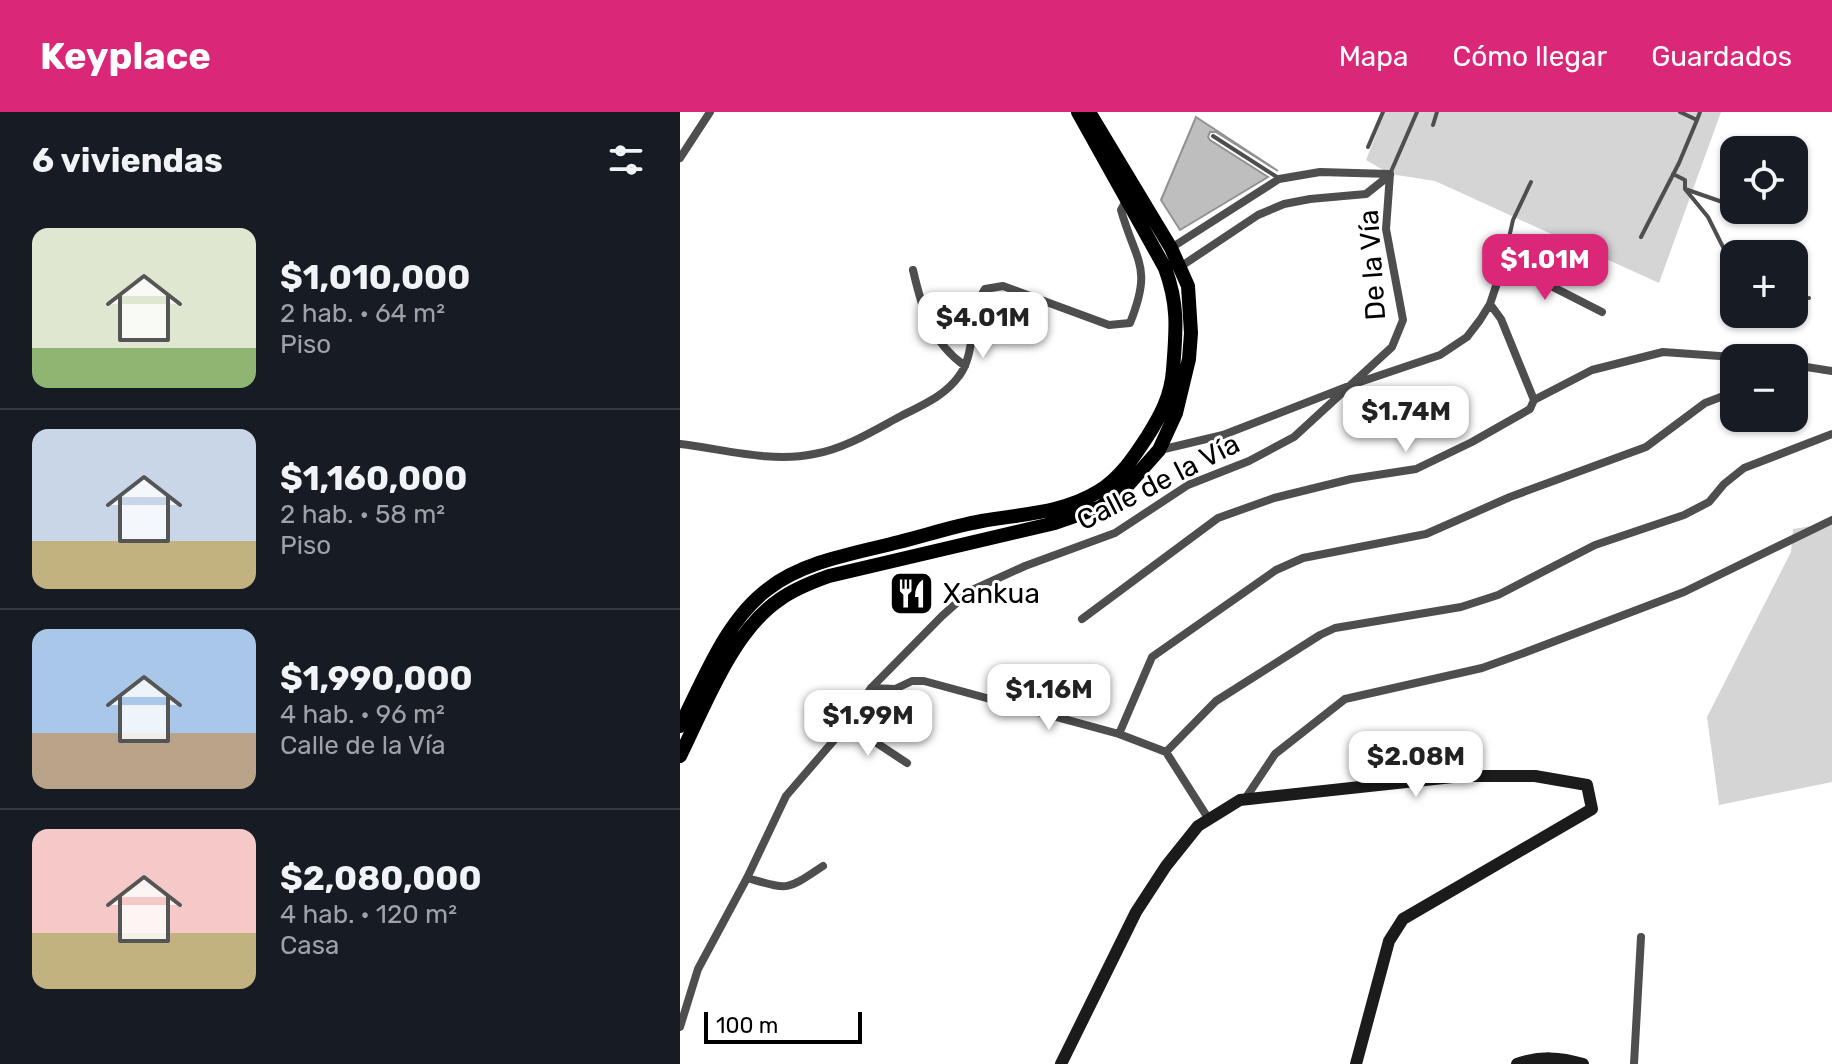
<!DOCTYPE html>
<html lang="es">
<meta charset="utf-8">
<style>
:root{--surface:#171b24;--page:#20242c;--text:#f1f3f6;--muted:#9ea1a6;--line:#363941;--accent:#db2777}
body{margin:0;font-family:Rubik,sans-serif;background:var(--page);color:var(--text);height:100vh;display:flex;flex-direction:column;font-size:30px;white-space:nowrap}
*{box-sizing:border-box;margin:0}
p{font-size:26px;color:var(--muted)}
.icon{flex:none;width:44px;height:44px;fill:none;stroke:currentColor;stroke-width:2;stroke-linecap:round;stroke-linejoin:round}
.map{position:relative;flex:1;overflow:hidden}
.details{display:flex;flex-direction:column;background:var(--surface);width:680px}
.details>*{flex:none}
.buttons{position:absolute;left:1040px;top:24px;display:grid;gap:16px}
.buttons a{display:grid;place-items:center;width:88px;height:88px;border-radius:16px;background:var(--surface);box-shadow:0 2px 6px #0004;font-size:40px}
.scale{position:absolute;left:24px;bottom:20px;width:158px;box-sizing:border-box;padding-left:8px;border:4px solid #000;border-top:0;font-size:22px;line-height:28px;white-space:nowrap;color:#000;-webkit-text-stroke:6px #fff;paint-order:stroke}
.price{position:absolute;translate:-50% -68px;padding:0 18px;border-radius:16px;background:#fff;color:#222;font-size:26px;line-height:52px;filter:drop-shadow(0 2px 4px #0008)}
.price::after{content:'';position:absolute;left:50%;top:48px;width:24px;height:18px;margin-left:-12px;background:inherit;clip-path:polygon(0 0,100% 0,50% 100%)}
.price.current{background:var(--accent);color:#fff}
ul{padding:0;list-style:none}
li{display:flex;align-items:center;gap:24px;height:200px;padding:0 32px}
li+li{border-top:2px solid var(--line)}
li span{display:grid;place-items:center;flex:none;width:224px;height:160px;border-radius:16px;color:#555}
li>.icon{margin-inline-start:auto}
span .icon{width:96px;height:96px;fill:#fffc;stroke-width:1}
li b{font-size:34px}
h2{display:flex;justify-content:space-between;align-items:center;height:96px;padding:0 32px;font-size:34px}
header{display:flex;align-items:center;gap:48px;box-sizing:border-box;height:112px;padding:0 40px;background:var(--accent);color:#fff}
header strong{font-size:38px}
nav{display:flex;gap:44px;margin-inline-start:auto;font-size:28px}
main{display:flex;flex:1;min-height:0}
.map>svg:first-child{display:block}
.green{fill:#d5d5d5}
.building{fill:#bebebe;stroke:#929292;stroke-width:2}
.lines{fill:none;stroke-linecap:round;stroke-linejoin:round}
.lane{stroke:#4e4e4e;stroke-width:4}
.street{stroke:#4e4e4e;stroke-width:8}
.secondary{stroke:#1b1b1b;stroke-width:12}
.primary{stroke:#000;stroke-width:14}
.labels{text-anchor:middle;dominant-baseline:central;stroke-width:6;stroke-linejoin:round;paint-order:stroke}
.street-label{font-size:28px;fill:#000;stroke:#fff}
.poi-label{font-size:28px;fill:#000;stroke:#fff;text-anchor:start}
</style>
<header>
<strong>Keyplace</strong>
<nav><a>Mapa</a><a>Cómo llegar</a><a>Guardados</a></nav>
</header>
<main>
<section class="details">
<h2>6 viviendas<svg class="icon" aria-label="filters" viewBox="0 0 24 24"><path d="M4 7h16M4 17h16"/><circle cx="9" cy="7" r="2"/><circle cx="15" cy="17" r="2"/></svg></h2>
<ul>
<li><span style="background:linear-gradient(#dfe7d0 75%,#8fb573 0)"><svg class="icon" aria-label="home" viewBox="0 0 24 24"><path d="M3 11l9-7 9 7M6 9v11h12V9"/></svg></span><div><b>$1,010,000</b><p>2 hab. · 64 m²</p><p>Piso</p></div></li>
<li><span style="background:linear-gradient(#c9d6e8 70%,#c2b280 0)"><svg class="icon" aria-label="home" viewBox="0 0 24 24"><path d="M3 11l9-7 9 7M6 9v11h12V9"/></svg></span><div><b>$1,160,000</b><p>2 hab. · 58 m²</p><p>Piso</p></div></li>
<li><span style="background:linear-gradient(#a9c7e8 65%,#b9a48a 0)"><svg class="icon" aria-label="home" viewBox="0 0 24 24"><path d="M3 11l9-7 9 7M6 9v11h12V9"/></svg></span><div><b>$1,990,000</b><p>4 hab. · 96 m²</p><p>Calle de la Vía</p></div></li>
<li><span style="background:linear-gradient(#f6c9c9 65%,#c2b280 0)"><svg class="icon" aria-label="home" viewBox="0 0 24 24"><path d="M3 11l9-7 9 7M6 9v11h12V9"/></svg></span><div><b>$2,080,000</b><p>4 hab. · 120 m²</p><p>Casa</p></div></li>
</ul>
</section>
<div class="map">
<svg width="1152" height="952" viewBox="0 0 1152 952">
<rect width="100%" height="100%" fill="#fff"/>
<!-- green -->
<path class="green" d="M 705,0 L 1041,0 L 979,171 L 755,69 L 710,62 L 686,48 Z
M 1152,411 L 1152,670 L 1039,693 L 1027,605 L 1111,440 L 1113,417 Z"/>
<!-- building -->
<path class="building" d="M 516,5 L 598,59 L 536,20 L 530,20 L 528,25 L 530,28 L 588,65 L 500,118 L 481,88 Z"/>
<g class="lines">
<!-- lane -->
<path class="lane" d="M 1017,8 L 1020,0
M 753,13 L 757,0
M 533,24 L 597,65
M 688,35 L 703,0
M 710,62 L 737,0
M 993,62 L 1005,68 L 1005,77 L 1054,94
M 1005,77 L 1028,105 L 1054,157
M 961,125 L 999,51 L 1017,8 L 1000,0
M 824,148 L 833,108 L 851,70
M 1114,185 L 1129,186"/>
<!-- street -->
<path class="street" d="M 0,46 L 30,0
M 491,136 L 599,67 L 640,60 L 710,62
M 500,155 L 578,103 L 604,92 L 630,87 L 686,82 L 710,63
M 233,158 C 242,197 251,230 285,254
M 810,192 L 821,207 L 854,288
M 1114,253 L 1152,259
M 0,332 C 43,337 91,351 134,342 C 164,337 193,319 219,305 C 240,294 264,285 279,264 C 297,240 288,203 305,177 L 323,174 L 429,213 L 450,211 C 473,154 456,151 441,98 L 447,87
M 480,338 L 543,323 L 674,272 L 760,243 L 787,225 L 800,208 L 810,192 L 824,150 L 922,200
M 402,507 L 538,406 L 594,386 L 671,367 L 736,357 L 792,330 L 850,297 L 854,288 L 912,258 L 983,240 L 1068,246
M 191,576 L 215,577 L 232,569 L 244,569 L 439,622 L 486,640 L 528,706
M 168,612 L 227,651
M 439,622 L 472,545 L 596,458 L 623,446 L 746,422 L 830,385 L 966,335 L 1025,291 L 1054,280
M 486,640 L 536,589 L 640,523 L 655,516 L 781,495 L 818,483 L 915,433 L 1004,403 L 1029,390 L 1044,372 L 1064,356 L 1152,322
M 565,687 L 595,642 L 665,587 L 802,556 L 841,542 L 1004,480 L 1152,408
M 67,766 C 111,778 105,779 143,754
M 0,915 L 18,857 L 67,766 L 106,684 L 168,612 L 191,576 L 262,504 L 290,479 L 345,454 L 435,421 L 508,373 L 569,349 L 614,325 L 712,235 L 723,208 L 706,117 L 710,62
M 954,952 L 961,825"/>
<!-- secondary -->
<path class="secondary" d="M 381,952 L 456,800 L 486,754 L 518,714 L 560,688 L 782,664 L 855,664 L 907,673 L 912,697 L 723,807 L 709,829 L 676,952
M 837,952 C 860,944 880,945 903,952"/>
<!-- primary -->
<path class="primary" d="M 0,614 C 24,568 45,509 88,477 C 124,449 176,441 219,430 C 247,423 274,414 302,409 C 342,402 384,401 419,379 C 440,366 454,345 467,325 C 481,303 491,284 493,258 C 496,219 499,194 485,156 L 398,0
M 0,644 C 25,594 52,520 99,488 C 114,477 132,470 149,464 L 375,411 L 421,395 L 448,373 L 479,338 L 496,301 L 509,247 L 511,221 L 508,174 L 491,136 L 409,0"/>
</g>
<!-- icons -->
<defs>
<symbol id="restaurant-square" viewBox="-11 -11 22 22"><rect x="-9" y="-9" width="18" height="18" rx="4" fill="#000" stroke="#fff"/><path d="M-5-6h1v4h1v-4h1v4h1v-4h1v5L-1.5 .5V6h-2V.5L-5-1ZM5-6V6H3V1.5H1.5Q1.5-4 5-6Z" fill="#fff"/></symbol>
</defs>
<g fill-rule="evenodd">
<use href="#restaurant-square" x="206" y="456" width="51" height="51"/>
</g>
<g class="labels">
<!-- street labels -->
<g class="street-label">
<text transform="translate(692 153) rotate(-94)">De la Vía</text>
<text transform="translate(478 370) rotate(-27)">Calle de la Vía</text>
</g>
<!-- poi labels -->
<g class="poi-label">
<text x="263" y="481">Xankua</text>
</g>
</g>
</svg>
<div class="buttons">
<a><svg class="icon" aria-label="locate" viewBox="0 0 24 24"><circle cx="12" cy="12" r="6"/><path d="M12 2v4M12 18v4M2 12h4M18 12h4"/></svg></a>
<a>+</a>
<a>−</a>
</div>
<div class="scale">100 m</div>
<b class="price current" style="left:865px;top:190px">$1.01M</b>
<b class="price" style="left:303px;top:248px">$4.01M</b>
<b class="price" style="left:726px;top:342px">$1.74M</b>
<b class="price" style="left:369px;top:620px">$1.16M</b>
<b class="price" style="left:188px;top:646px">$1.99M</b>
<b class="price" style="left:736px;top:687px">$2.08M</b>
</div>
</main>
